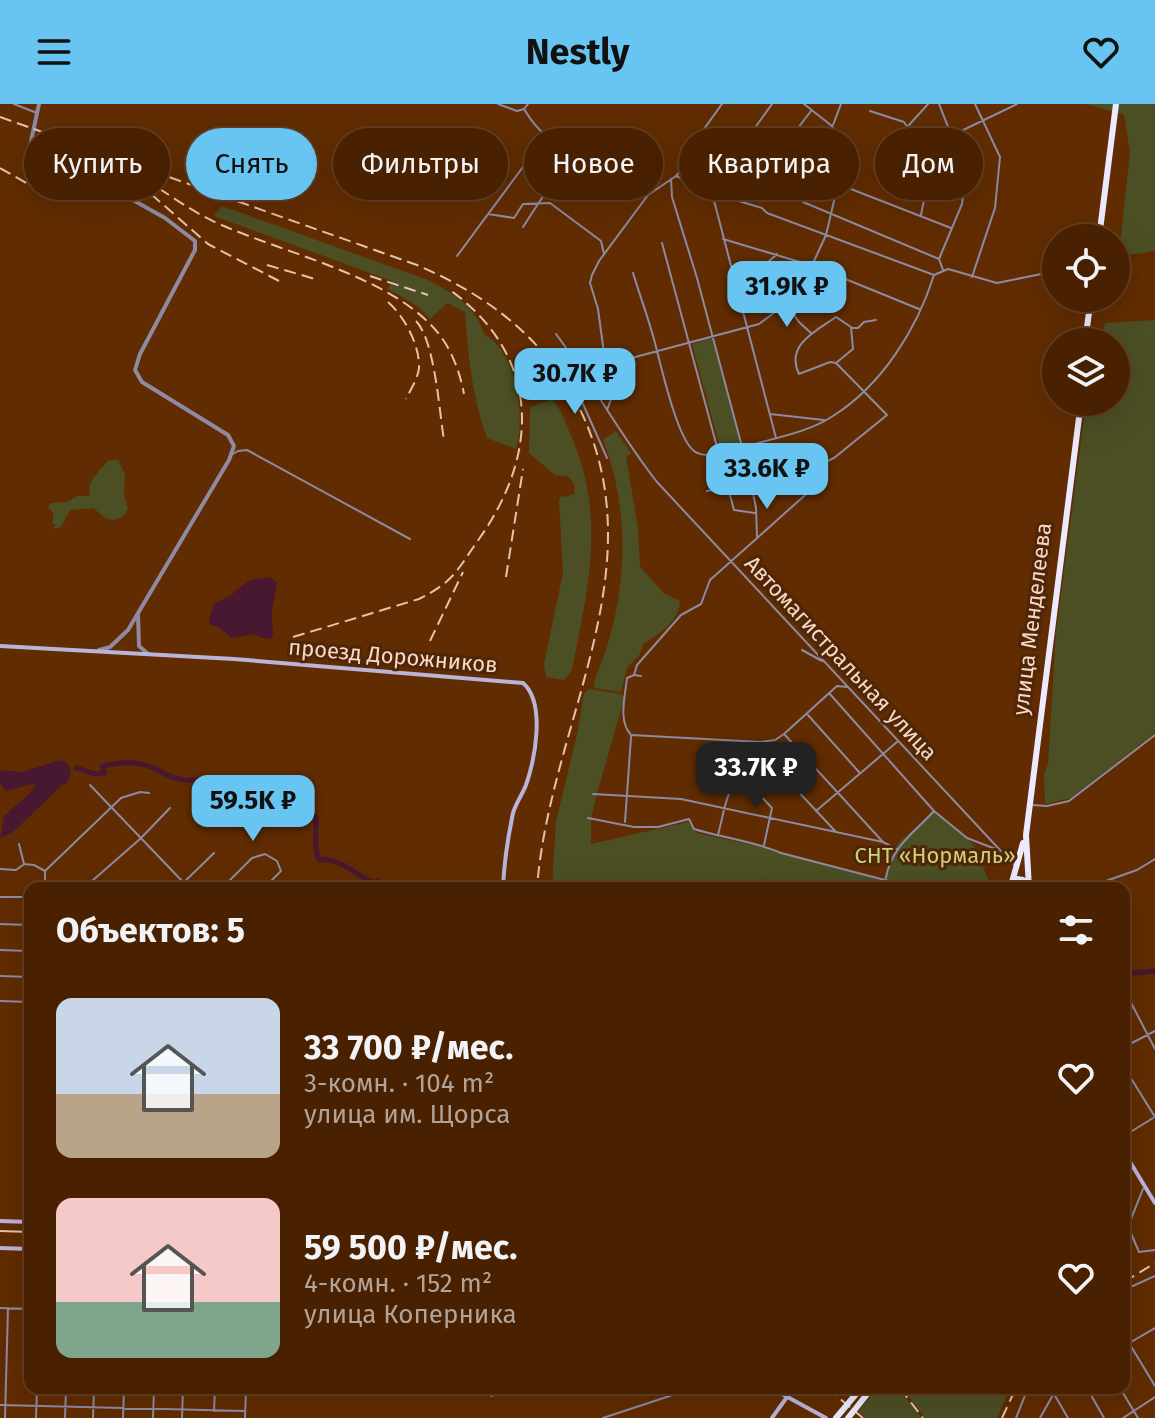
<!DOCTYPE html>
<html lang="ru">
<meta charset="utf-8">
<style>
:root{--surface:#492101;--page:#50290b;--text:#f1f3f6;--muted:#b1a399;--line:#613e23;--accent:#68c4f0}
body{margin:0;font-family:"Fira Sans",sans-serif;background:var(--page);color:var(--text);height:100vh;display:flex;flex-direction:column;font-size:30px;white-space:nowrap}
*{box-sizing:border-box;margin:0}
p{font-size:26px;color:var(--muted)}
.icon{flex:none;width:44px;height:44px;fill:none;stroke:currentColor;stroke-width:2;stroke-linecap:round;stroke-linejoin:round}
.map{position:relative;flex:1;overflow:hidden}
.details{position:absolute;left:24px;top:778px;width:1106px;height:512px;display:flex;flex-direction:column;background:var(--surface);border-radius:16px;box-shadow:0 8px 32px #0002,0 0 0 2px var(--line)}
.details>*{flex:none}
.hud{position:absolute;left:24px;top:24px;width:1108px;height:72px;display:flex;gap:16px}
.buttons{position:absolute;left:1042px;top:120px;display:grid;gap:16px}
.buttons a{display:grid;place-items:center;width:88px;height:88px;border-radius:50%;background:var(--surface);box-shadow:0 8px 32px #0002,0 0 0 2px var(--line);font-size:40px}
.price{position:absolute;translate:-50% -68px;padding:0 18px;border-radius:16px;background:var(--accent);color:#111;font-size:26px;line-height:52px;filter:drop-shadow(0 2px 4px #0008)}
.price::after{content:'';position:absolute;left:50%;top:48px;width:24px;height:18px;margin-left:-12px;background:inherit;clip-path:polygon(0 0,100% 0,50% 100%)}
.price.active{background:#222;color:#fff}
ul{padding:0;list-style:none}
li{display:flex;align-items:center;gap:24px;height:200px;padding:0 32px}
li span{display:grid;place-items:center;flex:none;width:224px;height:160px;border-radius:16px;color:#555}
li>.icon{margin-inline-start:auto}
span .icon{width:96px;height:96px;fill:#fffc;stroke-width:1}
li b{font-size:34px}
h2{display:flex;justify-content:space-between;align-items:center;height:96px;padding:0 32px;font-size:34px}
.chip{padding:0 28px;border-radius:36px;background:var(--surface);box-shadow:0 8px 32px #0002,0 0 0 2px var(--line);font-size:28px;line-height:72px}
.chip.active{background:var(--accent);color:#111}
header{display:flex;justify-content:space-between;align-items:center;height:104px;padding:0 32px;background:var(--accent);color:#111;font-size:36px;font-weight:700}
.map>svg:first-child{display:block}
.green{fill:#4c4f24}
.water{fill:#481730}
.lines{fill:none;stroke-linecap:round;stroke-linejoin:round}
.river{stroke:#481730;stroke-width:5}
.minor{stroke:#8d8aa2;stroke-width:2}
.tertiary{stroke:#8d8aa2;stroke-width:4}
.secondary{stroke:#bab4db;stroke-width:4}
.trunk{stroke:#eceafe;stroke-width:6}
.tram{stroke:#e5c2ab;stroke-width:2}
.rail{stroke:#e5c2ab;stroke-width:2;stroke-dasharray:12 6;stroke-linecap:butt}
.trunk-bridge{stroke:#eceafe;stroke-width:6}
.labels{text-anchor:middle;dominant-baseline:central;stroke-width:6;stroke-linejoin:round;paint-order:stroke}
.street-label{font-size:22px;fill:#f9d8c4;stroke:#4f2608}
.park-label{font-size:22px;fill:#cbd079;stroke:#4f2608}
</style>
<header><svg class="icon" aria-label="menu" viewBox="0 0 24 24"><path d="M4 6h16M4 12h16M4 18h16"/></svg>Nestly<svg class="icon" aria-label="heart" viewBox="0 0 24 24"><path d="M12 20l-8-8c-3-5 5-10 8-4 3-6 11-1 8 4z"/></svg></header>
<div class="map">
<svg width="1155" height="1314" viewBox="0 0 1155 1314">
<rect width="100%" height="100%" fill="#612c01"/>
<!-- green -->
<path class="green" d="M 1087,0 L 1155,0 L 1155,147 L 1137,150 L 1116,150 L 1116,142 L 1121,132 L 1130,48 L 1124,11 Z
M 222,102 L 428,176 C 453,189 476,203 484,230 C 516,247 526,313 516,345 L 487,334 C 472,293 468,251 465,208 L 447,199 L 430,215 L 419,203 L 388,185 L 392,177 L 214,112 Z
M 1155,216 L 1155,629 L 1071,694 L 1045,700 L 1044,670 L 1048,660 L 1056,529 L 1086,298 L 1116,298 L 1116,238 L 1102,238 L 1105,219 Z
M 712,234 L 741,342 L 721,347 L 692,240 Z
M 552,295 C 562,306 566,321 572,334 C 606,414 588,485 572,566 L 564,576 L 546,573 L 544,560 L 563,469 L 559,396 L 562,392 L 566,393 L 574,390 L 575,381 L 568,372 L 555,371 L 529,349 L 530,303 Z
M 616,327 L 631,349 L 626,353 L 638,424 L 640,463 L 665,490 L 680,497 C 679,518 659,530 643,540 L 640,550 L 627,564 L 621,588 L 595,584 L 594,577 C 627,502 633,413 603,336 Z
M 109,356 L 118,356 L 125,370 L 124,391 L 128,404 L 124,412 C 110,420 104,414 94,404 L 70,406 L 61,423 L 53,425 L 56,420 L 53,420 L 53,408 L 48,403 L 51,399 L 67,398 L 77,392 L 90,392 C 87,375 99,368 109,356 Z
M 589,585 L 622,590 L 624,595 L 596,693 L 591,716 L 591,740 L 688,718 L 697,729 L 767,744 L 883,775 L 898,739 L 935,707 L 973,740 L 992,784 L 786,784 L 766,777 L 708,784 L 552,784 L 556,717 L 577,631 L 584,590 Z
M 878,1284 L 898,1284 L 922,1314 L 866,1314 L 858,1307 Z
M 902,1284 L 1010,1284 L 997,1314 L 925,1314 Z"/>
<!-- water -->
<path class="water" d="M 269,473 L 277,478 C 275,487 274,497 272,506 C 270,516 275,523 272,534 L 265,535 L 254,530 L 232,534 L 217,522 L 210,521 L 209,514 L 214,500 L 231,491 L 250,476 Z
M 60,656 C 68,658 69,661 71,669 L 66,681 L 62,681 L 12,729 L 0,734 L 4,712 L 28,691 L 37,679 L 5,687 L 0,678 L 0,666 L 22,668 Z"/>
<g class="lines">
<!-- river -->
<path class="river" d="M 76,664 L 96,670 L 105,669 L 102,662 C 118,659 135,656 151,663 C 165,669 169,674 185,676 C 192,677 198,675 204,675 C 224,675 246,679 264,687
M 295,700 L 316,713 C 317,727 313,744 319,756 C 339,752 357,772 374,779 L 377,777 L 383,784
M 732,784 L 768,778 L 782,784
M 1124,870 L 1155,867"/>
<!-- minor -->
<path class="minor" d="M 14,0 L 37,9
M 498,0 L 517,7 L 524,5 L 528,0
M 772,0 L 711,85 L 776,334
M 804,0 L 832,22 L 838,39 L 838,80 L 951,124
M 870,7 L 904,18 L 925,48 L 928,43 L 1017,0
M 833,21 L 841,0
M 909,21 L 928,0
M 795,27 C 804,40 812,56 811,72 C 810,80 805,89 803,98 L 939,155 L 943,166
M 676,72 L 722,92 L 762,104 L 767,109 L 934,171 L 948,165 L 997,179 L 1056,167
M 671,75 L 672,93 L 697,174 L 749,369 L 756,404 L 757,433
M 745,98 L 764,68 L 811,7
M 488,110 L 514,114 L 523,100 L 550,99 L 601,137 L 604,150
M 921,111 L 929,71 L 923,47
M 523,123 C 541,96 558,63 589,51 L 589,45 C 555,34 545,40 524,5
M 723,135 L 810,161 L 814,158 L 822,173
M 662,139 L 734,406 L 755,409
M 457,152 L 537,44
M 939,155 L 962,100 L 966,68 L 939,0
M 814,157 L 826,131 L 838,80
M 633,169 C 640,192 649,216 655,239 C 661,262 677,334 694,347 C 706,357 734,345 747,342 C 775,334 809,328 833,312 C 882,281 917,225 934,171
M 972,173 L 995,104 L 1000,53 L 975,0
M 738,185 L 777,150
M 787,201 L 799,218 L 811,229
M 836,213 L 851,223 L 853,245 L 836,259 L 830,258 L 799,270 C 785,241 816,227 836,213 Z
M 852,224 L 858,224 L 864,218 L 876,216
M 556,230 C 592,278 620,331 657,378 L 1013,760
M 607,264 L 624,256 L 759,220 L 822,173 L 838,172 L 919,205
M 583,268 L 579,291 L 607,354
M 607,306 L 613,290 L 606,264 L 598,205 L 590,179 L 592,171 L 599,157 L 648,91 L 676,72 L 688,58 L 691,43 L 722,0
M 770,310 L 824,316
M 231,351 L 238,347 L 247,346 L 410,435
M 707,387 L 749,380 L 758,374 L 823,359 L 834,354 L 887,311 L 836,259
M 802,546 L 822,557
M 634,571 L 637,561 L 681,511 L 701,500 L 710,476 L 822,376
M 641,572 L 634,571 L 627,574 C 625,593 618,617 631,631 L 761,638
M 829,589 L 934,707 L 967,734 L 998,746
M 807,610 L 859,668
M 785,631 L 883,738 L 896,745
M 764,651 L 836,728
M 742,672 L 772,704 L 764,741
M 90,681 L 184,779
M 593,690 L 681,695 L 883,738
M 1032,701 L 1047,702 L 1069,697 L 1155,631
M 816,707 L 897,638
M 588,714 L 634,723 L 658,723 L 689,715 L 694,725 C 723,734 754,737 781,749 L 908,782
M 625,718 L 631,633
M 718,731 C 724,709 726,682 745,667 C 751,661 758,658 764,651 L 761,638 L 775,636 L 784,630 L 837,582 L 847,583
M 19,740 L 24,760 L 34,761 L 45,767 L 45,776 L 54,784
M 0,765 L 16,766 L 23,761
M 45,767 L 121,694 L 140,688 L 149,689
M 886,774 C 891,743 914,729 934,707
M 84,784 L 140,735 L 170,704
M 178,784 L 214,749
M 222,784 L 252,754 L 265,750 L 277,757 L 281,767 L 264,784
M 302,784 L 308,779
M 1086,784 L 1137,766 L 1155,755
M 0,793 L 30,793
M 0,820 L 30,821
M 0,846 L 30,847
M 0,872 L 30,873
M 1124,891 L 1127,891 L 1155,945
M 0,897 L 30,898
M 1124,943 L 1155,927
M 1124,963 L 1155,1013
M 1124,1032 L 1153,1014
M 1124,1113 L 1139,1148 L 1155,1146
M 1129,1120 L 1143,1085
M 1124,1143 L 1131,1139
M 1124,1186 L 1155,1172
M 0,1204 L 30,1205
M 1129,1239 L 1155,1282
M 1124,1242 L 1155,1224
M 1087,1284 L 1104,1314
M 1120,1284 L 1138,1314
M 1054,1290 L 1068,1314
M 491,1292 L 514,1284
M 0,1301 L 245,1307
M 214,1307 L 215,1284
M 5,1314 L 8,1204
M 36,1314 L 37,1284
M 65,1314 L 66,1284
M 93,1314 L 94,1284
M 123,1314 L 124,1284
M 153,1314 L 154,1284
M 182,1314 L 183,1284
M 245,1314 L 246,1284
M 603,1314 L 694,1284
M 1016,1314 L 1028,1284
M 1040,1314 L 1054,1289 L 1061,1284
M 1123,1314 L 1155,1293"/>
<!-- tertiary -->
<path class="tertiary" d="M 39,0 L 30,42 L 33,51 L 115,86 L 165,114 L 195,137 L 195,146 L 140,250 L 135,266 L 142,278 L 228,331 L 234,342 L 229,356 L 128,526 L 110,543 L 99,546
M 138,511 L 139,542 L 148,550"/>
<!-- secondary -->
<path class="secondary" d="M 0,542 L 234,555 L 523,579 C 546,599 535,655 526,681 C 522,691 516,699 513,709 C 508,733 504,760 503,784
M 1124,1048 L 1155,1099
M 0,1117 L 30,1118
M 0,1144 L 30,1145
M 771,1284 L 826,1314
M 772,1314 L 787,1293"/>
<!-- trunk -->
<path class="trunk" d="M 1099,134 L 1116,0
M 1085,238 L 1091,194
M 1012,778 L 1023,739
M 1009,784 L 1017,775 L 1023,776 L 1029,782
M 1029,784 L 1026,731 L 1081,298"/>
<!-- tram -->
<path class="tram" d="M 0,1127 L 30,1128"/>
<!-- rail -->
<path class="rail" d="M 0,13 L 417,161 C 482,189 537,228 572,290 C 665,457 550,614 537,784
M 0,64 L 42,88
M 128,66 C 161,83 189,108 224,122 C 286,149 381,171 429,219 C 449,238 459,264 464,290
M 151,90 L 208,140 L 279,177
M 267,161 L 315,175
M 370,172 L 428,191
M 388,198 C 404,212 420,241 419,264 C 418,274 411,285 406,295
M 416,217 C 435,237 439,306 444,336
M 506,473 L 523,365
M 293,533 L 419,495 C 455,477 457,466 479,435 C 540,349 541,252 450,186
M 430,537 L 463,468
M 1124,1178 L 1155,1159
M 827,1284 L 863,1314
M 900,1284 L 923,1314
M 1002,1314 L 1016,1284"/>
<!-- trunk-bridge -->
<path class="trunk-bridge" d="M 836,1314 L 861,1284
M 848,1314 L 872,1284"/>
</g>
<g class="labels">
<!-- street labels -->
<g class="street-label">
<text transform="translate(1032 515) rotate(-83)">улица Менделеева</text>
<text transform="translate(393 552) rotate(5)">проезд Дорожников</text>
<text transform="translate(841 554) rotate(47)">Автомагистральная улица</text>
</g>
<!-- park labels -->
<g class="park-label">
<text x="935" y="751">СНТ «Нормаль»</text>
</g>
</g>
</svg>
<div class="buttons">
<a><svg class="icon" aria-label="locate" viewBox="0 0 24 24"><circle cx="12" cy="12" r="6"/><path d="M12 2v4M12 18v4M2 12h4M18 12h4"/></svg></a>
<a><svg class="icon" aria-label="layers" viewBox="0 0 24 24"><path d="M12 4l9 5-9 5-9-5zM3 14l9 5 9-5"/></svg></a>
</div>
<b class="price" style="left:787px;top:225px">31.9K ₽</b>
<b class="price" style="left:575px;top:312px">30.7K ₽</b>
<b class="price" style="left:767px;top:407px">33.6K ₽</b>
<b class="price active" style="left:756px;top:706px">33.7K ₽</b>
<b class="price" style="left:253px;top:739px">59.5K ₽</b>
<div class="hud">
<a class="chip">Купить</a>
<a class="chip active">Снять</a>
<a class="chip">Фильтры</a>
<a class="chip">Новое</a>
<a class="chip">Квартира</a>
<a class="chip">Дом</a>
</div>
<section class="details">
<h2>Объектов: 5<svg class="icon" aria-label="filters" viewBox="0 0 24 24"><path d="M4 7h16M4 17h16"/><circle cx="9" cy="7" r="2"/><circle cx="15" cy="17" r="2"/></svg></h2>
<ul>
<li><span style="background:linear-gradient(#c9d6e8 60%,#b9a48a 0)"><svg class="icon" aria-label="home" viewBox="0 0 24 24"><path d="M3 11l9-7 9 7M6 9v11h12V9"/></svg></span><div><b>33 700 ₽/мес.</b><p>3-комн. · 104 m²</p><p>улица им. Щорса</p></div><svg class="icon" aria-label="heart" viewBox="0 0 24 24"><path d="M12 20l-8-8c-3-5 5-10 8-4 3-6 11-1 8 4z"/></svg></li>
<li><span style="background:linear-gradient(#f6c9c9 65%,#7fa58c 0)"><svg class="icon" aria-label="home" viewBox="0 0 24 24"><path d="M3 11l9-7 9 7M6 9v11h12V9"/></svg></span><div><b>59 500 ₽/мес.</b><p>4-комн. · 152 m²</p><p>улица Коперника</p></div><svg class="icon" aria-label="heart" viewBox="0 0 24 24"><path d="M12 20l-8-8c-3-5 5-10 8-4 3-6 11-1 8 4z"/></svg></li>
</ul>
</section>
</div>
